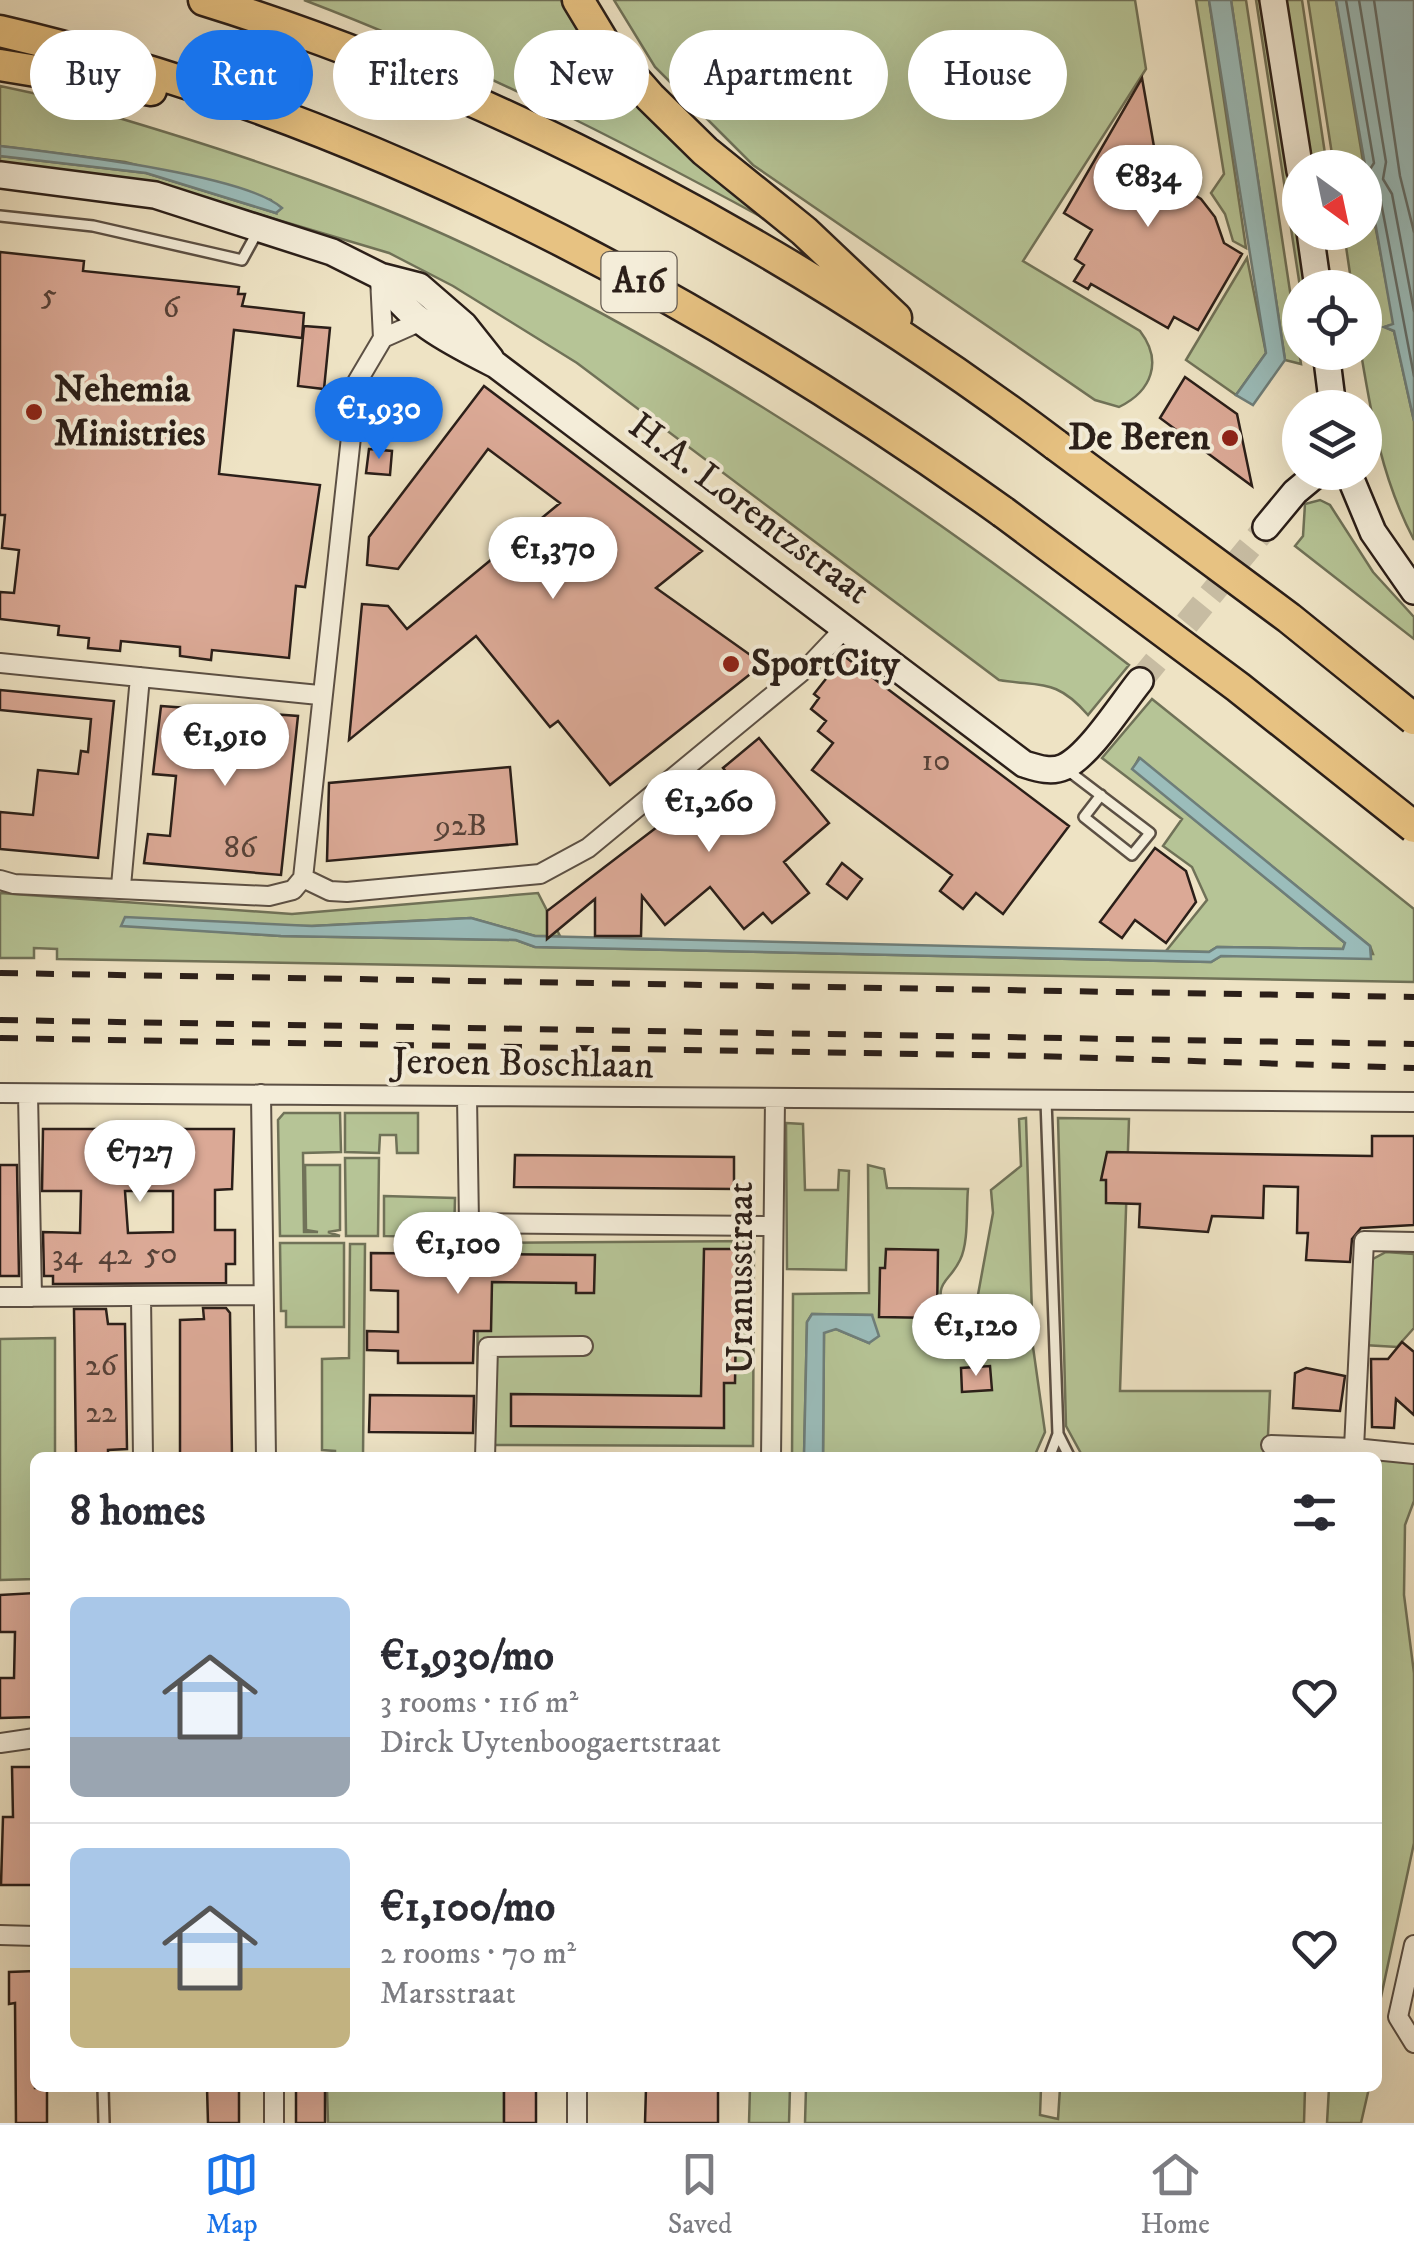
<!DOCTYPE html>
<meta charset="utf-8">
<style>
:root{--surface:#fff;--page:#f7f7f7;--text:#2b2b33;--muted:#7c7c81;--line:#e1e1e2;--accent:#1a73e8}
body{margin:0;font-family:"IM FELL DW Pica",serif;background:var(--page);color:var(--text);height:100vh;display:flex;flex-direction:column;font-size:38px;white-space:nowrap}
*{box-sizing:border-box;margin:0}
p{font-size:32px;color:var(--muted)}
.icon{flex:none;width:55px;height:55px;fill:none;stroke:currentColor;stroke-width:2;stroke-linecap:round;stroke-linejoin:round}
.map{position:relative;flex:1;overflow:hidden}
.side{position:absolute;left:30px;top:1452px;width:1352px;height:640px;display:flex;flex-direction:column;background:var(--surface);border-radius:15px;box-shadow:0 10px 40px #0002}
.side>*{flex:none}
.guide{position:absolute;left:30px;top:30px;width:1355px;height:90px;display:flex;gap:20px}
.needle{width:65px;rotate:147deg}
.controls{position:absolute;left:1282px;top:150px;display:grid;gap:20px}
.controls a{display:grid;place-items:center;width:100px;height:100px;border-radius:50%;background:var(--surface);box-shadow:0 10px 40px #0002;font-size:50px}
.price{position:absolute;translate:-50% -85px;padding:0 22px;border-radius:35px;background:#fff;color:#222;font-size:32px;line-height:65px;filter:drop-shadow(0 2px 5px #0008)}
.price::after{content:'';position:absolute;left:50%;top:60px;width:30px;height:22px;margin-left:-15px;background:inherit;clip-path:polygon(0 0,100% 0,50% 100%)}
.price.selected{background:var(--accent);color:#fff}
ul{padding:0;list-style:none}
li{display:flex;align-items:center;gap:30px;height:250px;padding:0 40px}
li+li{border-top:2px solid var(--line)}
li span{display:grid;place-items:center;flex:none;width:280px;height:200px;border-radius:15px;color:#555}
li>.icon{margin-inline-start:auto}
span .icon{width:120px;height:120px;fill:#fffc;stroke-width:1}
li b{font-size:42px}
h2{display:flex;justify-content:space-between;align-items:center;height:120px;padding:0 40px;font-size:42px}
.chip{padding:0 35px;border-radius:45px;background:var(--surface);box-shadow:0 10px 40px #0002;font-size:35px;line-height:90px}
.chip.selected{background:var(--accent);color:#fff}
.dock{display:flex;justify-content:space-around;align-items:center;height:140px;border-top:2px solid var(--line);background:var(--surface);font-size:28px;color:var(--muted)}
.dock a{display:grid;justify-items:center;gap:5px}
.dock .selected{color:var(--accent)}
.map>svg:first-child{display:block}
.green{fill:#b6c496;stroke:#707258;stroke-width:2.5}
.water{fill:#9bbdbb;stroke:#6e7e7a;stroke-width:2.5}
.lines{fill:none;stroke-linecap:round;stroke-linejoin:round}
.shore{stroke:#636e6a;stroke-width:2.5}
.building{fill:#dba996;stroke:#2b1f19;stroke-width:2.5;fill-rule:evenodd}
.secondary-tunnel{stroke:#c7bca2;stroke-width:25;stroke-dasharray:25 12;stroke-linecap:butt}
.lane-casing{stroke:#5c5044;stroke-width:14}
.street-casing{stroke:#5c5044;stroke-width:22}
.secondary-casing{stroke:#2b1f19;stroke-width:30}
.highway-casing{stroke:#2b1f19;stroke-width:35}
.lane{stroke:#f4edd9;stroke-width:9}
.street{stroke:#f4edd9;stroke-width:18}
.secondary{stroke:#f4edd9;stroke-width:25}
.highway{stroke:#e7c282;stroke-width:30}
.rail{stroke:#2b1f19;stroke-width:6;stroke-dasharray:18 18;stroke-linecap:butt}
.highway-bridge-casing{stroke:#2b1f19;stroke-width:35;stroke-linecap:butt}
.highway-bridge{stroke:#e7c282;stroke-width:30}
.poi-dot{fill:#8f2418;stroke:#f4edd9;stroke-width:4}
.labels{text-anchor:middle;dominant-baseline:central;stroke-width:8;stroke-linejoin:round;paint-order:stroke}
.number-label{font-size:32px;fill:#574238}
.shield{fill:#f4edd9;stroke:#675d53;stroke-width:2.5}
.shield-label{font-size:35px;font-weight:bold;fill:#2b1f19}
.poi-label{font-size:38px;font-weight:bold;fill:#2b1f19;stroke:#f4edd9;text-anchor:start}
.street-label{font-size:38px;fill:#2b1f19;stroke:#f4edd9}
</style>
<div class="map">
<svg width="1414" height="2123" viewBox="0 0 1414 2123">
<rect width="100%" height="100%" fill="#eee3c4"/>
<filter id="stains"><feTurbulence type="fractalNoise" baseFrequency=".002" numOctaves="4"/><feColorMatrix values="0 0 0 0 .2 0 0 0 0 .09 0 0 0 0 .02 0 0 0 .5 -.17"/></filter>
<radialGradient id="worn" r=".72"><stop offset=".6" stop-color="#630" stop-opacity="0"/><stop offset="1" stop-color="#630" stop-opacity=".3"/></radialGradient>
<!-- green -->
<path class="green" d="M 304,0 L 561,0 L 596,55 L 780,227 C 624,142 470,63 304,0 Z
M 614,0 L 1135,0 L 1146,69 L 1023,261 L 1140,331 C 1163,361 1152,391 1119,407 L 1095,400 L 753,165 L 655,67 Z
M 1196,0 L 1209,0 L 1246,248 L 1233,241 L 1225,214 L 1211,193 L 1224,174 Z
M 1231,0 L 1246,0 L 1301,364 L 1285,360 Z
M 1256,0 L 1263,0 L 1306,287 L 1300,287 Z
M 1285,0 L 1302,0 L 1327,167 L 1312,167 Z
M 1308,0 L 1336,0 L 1364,167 L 1334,167 Z
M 0,86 L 102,108 L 102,113 C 241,154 377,199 506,264 C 728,373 934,514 1129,665 L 1088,715 C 1056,678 1041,687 999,680 L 577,363 L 453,286 L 389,253 L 154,183 L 0,162 L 0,156 L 146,173 L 276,213 L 271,200 L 125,162 L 0,146 Z
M 1365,172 L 1394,324 L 1385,327 L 1394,331 L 1414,421 L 1414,540 C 1382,479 1372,419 1361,353 L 1365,352 L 1365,288 L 1352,287 L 1344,233 L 1365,232 Z
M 1247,258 L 1266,353 L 1236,395 L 1186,360 Z
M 1320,500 L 1330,505 L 1373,572 L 1414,617 L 1414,639 L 1295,546 L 1303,536 L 1305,504 Z
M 1152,699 L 1414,909 L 1414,982 L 57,959 L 57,949 L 34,948 L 34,958 L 0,958 L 0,893 L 292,914 L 538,893 L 560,936 L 535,936 L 471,918 L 312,926 L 121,925 L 281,936 L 516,940 L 535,947 L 1211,962 L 1221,956 L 1373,954 L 1370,946 L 1139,758 L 1133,769 L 1345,943 L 1343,949 L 1217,947 L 1209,952 L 1166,951 L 1207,900 L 1192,867 L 1163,846 L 1182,819 L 1102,758 Z
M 284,1113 L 340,1113 L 341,1152 L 303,1153 L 304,1232 L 318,1232 L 306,1230 L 305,1165 L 340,1165 L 340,1230 L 328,1232 L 340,1236 L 280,1236 L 278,1120 Z
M 345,1113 L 418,1113 L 418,1153 L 397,1153 L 396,1135 L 380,1135 L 379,1153 L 345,1152 Z
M 1026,1118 L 1033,1347 L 1045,1432 L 1034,1457 L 823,1457 L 824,1332 L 836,1329 L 869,1343 L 872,1315 L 812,1314 L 807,1322 L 804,1457 L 792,1458 L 793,1294 L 869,1293 L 868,1165 L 884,1169 L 887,1188 L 968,1189 C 966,1209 969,1242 960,1260 C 948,1285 933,1279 945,1316 L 960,1317 L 975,1311 L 993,1213 L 991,1190 L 1021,1166 L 1019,1119 Z
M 1058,1118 L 1129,1119 L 1120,1391 L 1270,1391 L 1267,1457 L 1083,1457 L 1066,1426 Z
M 786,1123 L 803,1124 L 805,1190 L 838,1190 L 839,1170 L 849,1171 L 846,1270 L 787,1269 Z
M 345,1158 L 379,1158 L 378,1236 L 346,1236 Z
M 384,1196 L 455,1198 L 454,1237 L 384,1236 Z
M 754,1241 L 753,1446 L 477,1445 L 478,1243 Z
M 280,1243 L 344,1243 L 344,1327 L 286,1327 L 286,1311 L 281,1311 Z
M 350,1244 L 365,1244 L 363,1457 L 335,1457 L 335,1451 L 322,1450 L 322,1359 L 349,1358 Z
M 1386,1252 L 1414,1254 L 1414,1328 L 1397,1347 L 1364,1345 L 1371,1260 Z
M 55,1338 L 55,1457 L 35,1458 L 35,1579 L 0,1580 L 0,1339 Z
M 1378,1459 L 1414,1461 L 1414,1501 L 1405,1525 L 1404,1595 L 1414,1673 L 1414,1843 L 1378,2011 Z
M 327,2088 L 504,2088 L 504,2123 L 328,2123 Z
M 750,2088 L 790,2088 L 789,2123 L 749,2123 Z
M 806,2088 L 1041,2088 L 1040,2115 L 1058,2119 L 1060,2088 L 1305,2088 L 1304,2123 L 805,2123 Z
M 1329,2088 L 1369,2088 L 1361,2123 L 1327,2123 Z"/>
<!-- water -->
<path class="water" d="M 1209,0 L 1231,0 L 1285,360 L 1253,405 L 1236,395 L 1266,353 Z
M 1336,0 L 1414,0 L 1414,421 L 1394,331 L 1384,327 L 1393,324 Z
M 0,146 C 56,153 245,174 282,208 L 276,213 L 146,173 L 0,156 Z
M 1140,758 L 1370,946 L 1371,959 L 1221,956 L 1211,962 L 535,947 L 516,940 L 281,936 L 121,926 L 125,917 L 312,926 L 471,918 L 535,936 L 1209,952 L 1217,947 L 1343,949 L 1345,943 L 1132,769 Z
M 812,1314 L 872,1315 L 879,1336 L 869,1343 L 836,1329 L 824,1333 L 823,1457 L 804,1457 L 807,1322 Z"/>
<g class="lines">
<!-- shore -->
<path class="shore" d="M 1346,0 L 1374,163 L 1365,177
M 1359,0 L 1386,162 L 1383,179 L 1392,194 L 1414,311
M 1374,0 L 1400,176 L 1414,232
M 1365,187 L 1374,189 L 1380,197 L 1414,376"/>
</g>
<!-- building -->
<path class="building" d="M 1142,78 L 1160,181 L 1181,187 L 1201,199 L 1215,217 L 1224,243 L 1242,254 L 1198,330 L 1174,317 L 1168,328 L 1091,284 L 1088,289 L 1074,281 L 1084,265 L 1075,259 L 1092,230 L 1064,213 Z
M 0,252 L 84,261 L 83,271 L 239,287 L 238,294 L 245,294 L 242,306 L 304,313 L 302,338 L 234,330 L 219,474 L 320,485 L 305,587 L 296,586 L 289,658 L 212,650 L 211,660 L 180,656 L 180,647 L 121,641 L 120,651 L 88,648 L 89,638 L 58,635 L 59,626 L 0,619 L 0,592 L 14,593 L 19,550 L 2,548 L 5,515 L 0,515 Z
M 304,326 L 330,328 L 324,389 L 298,386 Z
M 1185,377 L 1237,414 L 1252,486 L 1160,418 Z
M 484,386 L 702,551 L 656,588 L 763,664 L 610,785 L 558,721 L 550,727 L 476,636 L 349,740 L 362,604 L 388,606 L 407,629 L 560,503 L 488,449 L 398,569 L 367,565 L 369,537 Z
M 422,400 L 426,424 L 382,433 L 378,410 Z
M 369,449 L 392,451 L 390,475 L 366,473 Z
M 844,656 L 1069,826 L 1003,914 L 976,893 L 963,909 L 940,891 L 952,875 L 812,770 L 833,743 L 818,731 L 826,721 L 811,709 L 819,698 L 814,694 Z
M 0,690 L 114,701 L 98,858 L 0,849 L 0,812 L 33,815 L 38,770 L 78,774 L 81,751 L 88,752 L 91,719 L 0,710 Z
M 161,706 L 298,716 L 281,875 L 144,863 L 148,834 L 170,836 L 176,776 L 153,774 Z
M 759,738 L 829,823 L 784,862 L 809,893 L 772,923 L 763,913 L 744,929 L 710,887 L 665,925 L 642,896 L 641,936 L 595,936 L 595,899 L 547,939 L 547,911 L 674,814 L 671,810 L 689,796 L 704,815 L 738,786 L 723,768 Z
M 510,767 L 517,844 L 327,861 L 329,783 Z
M 1155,848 L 1186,871 L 1196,902 L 1166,943 L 1135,920 L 1122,938 L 1100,922 Z
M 842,863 L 862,879 L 847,899 L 827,884 Z
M 43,1129 L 234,1129 L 232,1189 L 215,1190 L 215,1230 L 235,1230 L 235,1264 L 226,1264 L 226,1283 L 53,1284 L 53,1276 L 44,1276 L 43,1232 L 80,1233 L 81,1191 L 42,1191 ZM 125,1191 L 173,1191 L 173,1232 L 128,1233 Z
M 1372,1136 L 1414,1136 L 1414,1225 L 1361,1228 L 1352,1239 L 1350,1262 L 1306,1260 L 1308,1233 L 1297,1233 L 1298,1187 L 1264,1186 L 1263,1218 L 1212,1216 L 1208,1232 L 1139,1227 L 1140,1204 L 1106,1203 L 1106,1180 L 1101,1180 L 1107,1152 L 1372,1156 Z
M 515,1155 L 734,1157 L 734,1189 L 514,1187 Z
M 0,1165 L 17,1165 L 19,1276 L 0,1276 Z
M 704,1249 L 737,1249 L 735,1383 L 724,1383 L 724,1428 L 511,1426 L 511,1394 L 701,1396 Z
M 886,1249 L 938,1250 L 937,1318 L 879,1317 L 880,1268 L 885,1268 Z
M 371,1253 L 595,1255 L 594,1293 L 576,1293 L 576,1283 L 492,1282 L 491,1331 L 474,1331 L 473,1363 L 398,1363 L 398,1351 L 367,1350 L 367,1331 L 398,1332 L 398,1291 L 371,1290 Z
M 203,1308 L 226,1308 L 230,1313 L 232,1458 L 180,1458 L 180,1320 L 204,1319 Z
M 74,1309 L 106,1309 L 108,1324 L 125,1324 L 127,1449 L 108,1450 L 108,1458 L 76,1458 Z
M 1402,1342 L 1414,1352 L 1414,1415 L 1396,1399 L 1394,1428 L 1372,1427 L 1371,1359 L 1388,1359 Z
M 990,1366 L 992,1390 L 962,1392 L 961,1368 Z
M 1306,1368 L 1345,1376 L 1340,1411 L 1293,1408 L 1295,1373 Z
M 370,1395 L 474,1396 L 473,1433 L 369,1432 Z
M 35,1593 L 35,1717 L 0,1718 L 0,1678 L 14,1678 L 15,1632 L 0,1632 L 0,1595 Z
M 12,1767 L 35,1767 L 35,1885 L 1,1885 L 3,1817 L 13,1817 Z
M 35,1971 L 35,2088 L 47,2088 L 47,2123 L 16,2123 L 15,2003 L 9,2004 L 9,1972 Z
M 207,2088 L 239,2088 L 239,2123 L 208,2123 Z
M 296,2088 L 325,2088 L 325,2123 L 296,2123 Z
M 504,2088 L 536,2088 L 536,2123 L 504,2123 Z
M 646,2088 L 718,2088 L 718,2123 L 645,2123 Z"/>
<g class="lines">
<!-- secondary-tunnel -->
<path class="secondary-tunnel" d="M 1140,681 L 1266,527"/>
<defs>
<path id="lane" d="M 0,216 L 93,226 L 242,260 L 259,229
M 1066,769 L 1150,833 L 1132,855 L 1084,817 L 1101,795
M 1046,1100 L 1058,1434 L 1049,1458
M 1058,1434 L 1070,1458
M 103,2088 L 104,2123"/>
<path id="street" d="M 380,278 L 383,338
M 0,663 L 319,695
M 303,878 L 330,891 L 347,892 L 540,874 L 588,848 L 811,664 L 845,628
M 303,878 L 357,382 L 383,338 L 419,322
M 0,880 L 14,884 L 269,896 L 293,890 L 303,878
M 121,886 L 140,677
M 0,1093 L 1414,1102
M 28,1094 L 32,1297
M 261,1094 L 266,1458
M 467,1097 L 469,1223 L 773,1226
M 1414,1242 L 1364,1241 L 1354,1448 L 1414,1454
M 141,1296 L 143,1458
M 0,1297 L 263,1295
M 1271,1445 L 1354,1448
M 485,1458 L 488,1347 L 583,1346
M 771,1458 L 775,1099
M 0,1743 L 35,1738
M 0,1935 L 35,1936
M 1414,1945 L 1398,2017 L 1414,2043
M 274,2088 L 274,2123
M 577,2123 L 577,2088"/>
<path id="secondary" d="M 1273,0 L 1300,171
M 0,175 L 155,195 L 332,252 L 380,276 L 419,286 L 464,325 L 491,359
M 1310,232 L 1318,288
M 380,276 C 409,322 449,341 496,365 L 1024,764 C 1037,768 1051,773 1064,767 C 1089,756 1122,703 1140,681
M 1326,352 L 1333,408
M 1348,472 L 1373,532 L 1414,591
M 1266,527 L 1295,492 L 1319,472"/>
<path id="highway" d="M 204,0 C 505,93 805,256 1056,445
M 578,0 L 607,48 L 650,97 L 705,151 L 804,231 L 896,318
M 0,31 C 364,115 701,296 1003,512
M 0,65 L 151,90"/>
</defs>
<!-- lane casing -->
<use href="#lane" class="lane-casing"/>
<!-- street casing -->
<use href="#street" class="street-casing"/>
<!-- secondary casing -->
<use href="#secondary" class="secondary-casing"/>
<!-- highway casing -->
<use href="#highway" class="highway-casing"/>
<!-- lane -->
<use href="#lane" class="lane"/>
<!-- street -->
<use href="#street" class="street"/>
<!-- secondary -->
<use href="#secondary" class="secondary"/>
<!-- highway -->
<use href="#highway" class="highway"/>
<!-- rail -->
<path class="rail" d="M 0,973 L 1414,997
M 0,1020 L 1414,1044
M 0,1038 L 1036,1056 L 1414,1068"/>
<defs>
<path id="highway-bridge" d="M 1056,445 L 1289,618 L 1414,719
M 1003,512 L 1238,687 L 1414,827"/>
</defs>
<!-- highway-bridge casing -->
<use href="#highway-bridge" class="highway-bridge-casing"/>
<!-- highway-bridge -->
<use href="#highway-bridge" class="highway-bridge"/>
</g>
<!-- markers -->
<g class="poi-dot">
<circle cx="34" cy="412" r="10"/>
<circle cx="1230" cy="438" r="10"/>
<circle cx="731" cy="664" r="10"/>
</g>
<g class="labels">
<!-- number labels -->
<g class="number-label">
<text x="49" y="295">5</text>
<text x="171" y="308">6</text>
<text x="936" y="761">10</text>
<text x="461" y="826">92B</text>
<text x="240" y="848">86</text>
<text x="161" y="1254">50</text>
<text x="115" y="1255">42</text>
<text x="67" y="1256">34</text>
<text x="101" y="1366">26</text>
<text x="101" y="1413">22</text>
</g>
<!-- shield labels -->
<rect class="shield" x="601.5" y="252" width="75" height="60" rx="8"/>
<g class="shield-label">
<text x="639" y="282">A16</text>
</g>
<!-- poi labels -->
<g class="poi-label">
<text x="54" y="390">Nehemia<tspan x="54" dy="44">Ministries</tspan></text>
<text x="1210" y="438" text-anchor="end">De Beren</text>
<text x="751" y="664">SportCity</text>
</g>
<!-- street labels -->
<g class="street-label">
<text transform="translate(749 509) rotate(37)">H.A. Lorentzstraat</text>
<text transform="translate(523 1064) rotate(1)">Jeroen Boschlaan</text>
<text transform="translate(741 1278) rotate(-90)">Uranusstraat</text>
</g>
</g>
<rect width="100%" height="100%" filter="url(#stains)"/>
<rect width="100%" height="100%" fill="url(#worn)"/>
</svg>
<div class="controls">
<a><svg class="needle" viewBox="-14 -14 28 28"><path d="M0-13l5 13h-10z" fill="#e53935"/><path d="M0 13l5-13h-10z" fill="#7c7c81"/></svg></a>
<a><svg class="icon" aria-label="locate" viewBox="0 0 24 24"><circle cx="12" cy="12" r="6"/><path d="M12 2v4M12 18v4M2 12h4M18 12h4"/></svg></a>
<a><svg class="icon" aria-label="layers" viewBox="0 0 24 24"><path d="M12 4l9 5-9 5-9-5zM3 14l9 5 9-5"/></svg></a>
</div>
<b class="price" style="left:1148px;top:230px">€834</b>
<b class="price selected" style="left:379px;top:462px">€1,930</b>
<b class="price" style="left:553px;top:602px">€1,370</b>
<b class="price" style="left:225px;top:789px">€1,910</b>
<b class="price" style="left:709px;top:855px">€1,260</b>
<b class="price" style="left:140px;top:1205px">€727</b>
<b class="price" style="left:458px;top:1297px">€1,100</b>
<b class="price" style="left:976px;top:1379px">€1,120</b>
<div class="guide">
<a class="chip">Buy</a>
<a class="chip selected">Rent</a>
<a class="chip">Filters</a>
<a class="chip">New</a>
<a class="chip">Apartment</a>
<a class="chip">House</a>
</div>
<section class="side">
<h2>8 homes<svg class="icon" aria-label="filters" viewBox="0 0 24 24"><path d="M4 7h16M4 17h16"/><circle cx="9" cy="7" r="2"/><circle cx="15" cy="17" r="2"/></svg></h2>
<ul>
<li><span style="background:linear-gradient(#a9c7e8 70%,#9aa5b1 0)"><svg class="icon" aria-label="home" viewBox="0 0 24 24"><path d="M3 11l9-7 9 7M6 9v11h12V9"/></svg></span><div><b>€1,930/mo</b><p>3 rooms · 116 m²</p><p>Dirck Uytenboogaertstraat</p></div><svg class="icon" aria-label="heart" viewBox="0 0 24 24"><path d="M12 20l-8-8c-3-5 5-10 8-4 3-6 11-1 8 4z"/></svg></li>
<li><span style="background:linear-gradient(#a9c7e8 60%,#c2b280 0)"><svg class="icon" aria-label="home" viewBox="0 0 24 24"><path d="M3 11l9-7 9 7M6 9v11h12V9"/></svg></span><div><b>€1,100/mo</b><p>2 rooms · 70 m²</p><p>Marsstraat</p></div><svg class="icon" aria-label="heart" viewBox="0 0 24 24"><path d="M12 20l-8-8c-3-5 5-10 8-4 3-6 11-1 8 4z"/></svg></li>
</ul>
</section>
</div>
<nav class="dock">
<a class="selected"><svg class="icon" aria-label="map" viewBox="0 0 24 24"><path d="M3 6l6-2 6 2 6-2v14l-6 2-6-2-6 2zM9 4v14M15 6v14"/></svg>Map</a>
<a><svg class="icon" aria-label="saved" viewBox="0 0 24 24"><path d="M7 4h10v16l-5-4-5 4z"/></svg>Saved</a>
<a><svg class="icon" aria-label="home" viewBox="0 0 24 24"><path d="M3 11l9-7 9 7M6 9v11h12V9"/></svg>Home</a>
</nav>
